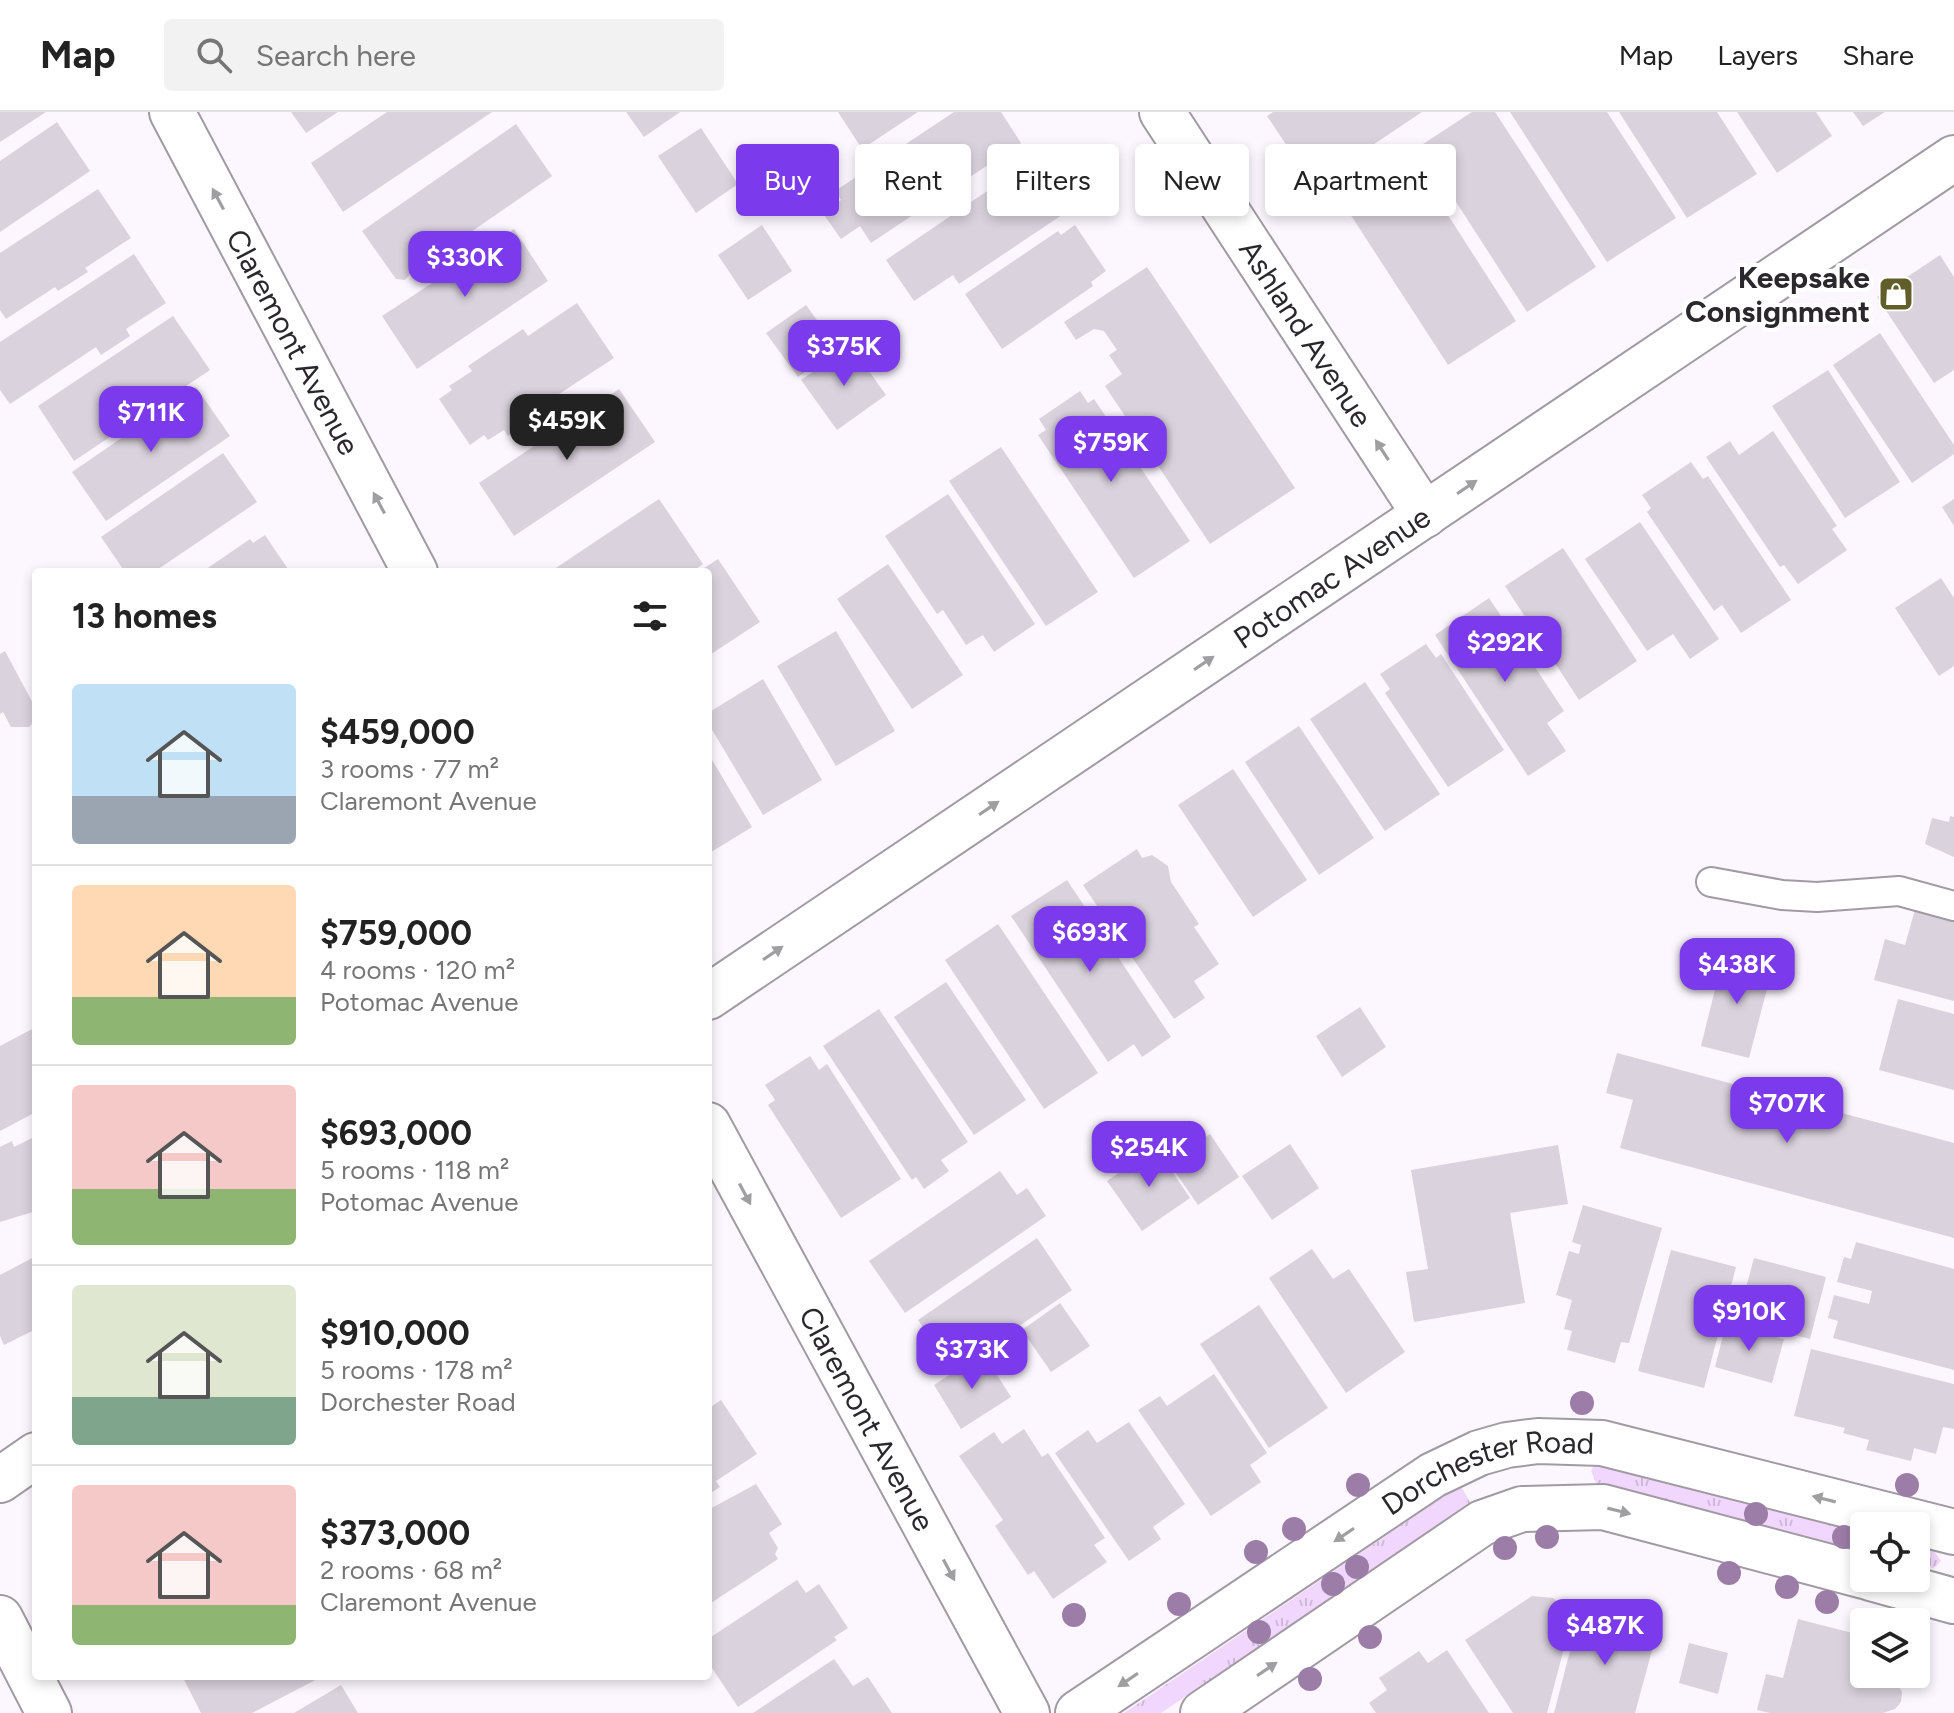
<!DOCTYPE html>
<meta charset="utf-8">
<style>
:root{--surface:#fff;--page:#f2f2f2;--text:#222;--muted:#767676;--line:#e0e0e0;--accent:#7c3aed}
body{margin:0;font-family:Figtree,sans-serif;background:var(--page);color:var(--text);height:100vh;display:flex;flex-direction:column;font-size:30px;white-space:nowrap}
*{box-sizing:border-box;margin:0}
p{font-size:26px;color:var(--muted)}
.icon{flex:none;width:44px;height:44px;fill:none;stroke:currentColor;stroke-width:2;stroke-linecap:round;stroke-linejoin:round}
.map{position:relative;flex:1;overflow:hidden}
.sheet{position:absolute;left:32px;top:456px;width:680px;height:1112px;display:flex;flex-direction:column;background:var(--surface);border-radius:8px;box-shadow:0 4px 12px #0003}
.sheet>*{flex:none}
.hud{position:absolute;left:736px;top:32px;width:760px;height:72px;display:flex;gap:16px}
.buttons{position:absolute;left:1850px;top:1400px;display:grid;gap:16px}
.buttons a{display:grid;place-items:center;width:80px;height:80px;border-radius:8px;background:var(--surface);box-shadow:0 4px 12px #0003;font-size:40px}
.price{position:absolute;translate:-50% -68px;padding:0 18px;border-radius:16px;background:var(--accent);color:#fff;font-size:26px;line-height:52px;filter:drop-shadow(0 2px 4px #0008)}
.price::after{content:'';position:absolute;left:50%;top:48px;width:24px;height:18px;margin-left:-12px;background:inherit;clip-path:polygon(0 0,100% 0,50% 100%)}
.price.current{background:#222;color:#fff}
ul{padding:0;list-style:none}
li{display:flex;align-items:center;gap:24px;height:200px;padding:0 40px}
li+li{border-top:2px solid var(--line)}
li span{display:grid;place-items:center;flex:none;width:224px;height:160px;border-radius:8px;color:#555}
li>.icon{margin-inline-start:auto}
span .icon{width:96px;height:96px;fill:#fffc;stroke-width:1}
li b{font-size:34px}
h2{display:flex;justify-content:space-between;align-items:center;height:96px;padding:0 40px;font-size:34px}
.tag{padding:0 28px;border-radius:8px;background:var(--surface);box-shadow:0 4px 12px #0003;font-size:28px;line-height:72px}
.tag.current{background:var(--accent);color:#fff}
header{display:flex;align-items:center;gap:48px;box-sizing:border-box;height:112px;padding:0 40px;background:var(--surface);border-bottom:2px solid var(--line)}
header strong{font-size:38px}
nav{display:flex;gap:44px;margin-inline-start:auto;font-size:28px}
.search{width:560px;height:72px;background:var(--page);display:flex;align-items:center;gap:20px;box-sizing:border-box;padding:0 28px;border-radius:8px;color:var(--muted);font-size:30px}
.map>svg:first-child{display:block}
.grass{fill:url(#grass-tufts)}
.building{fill:#dad2dd}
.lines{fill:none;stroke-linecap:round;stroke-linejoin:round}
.service-casing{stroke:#a19aa4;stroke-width:32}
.minor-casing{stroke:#a19aa4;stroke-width:48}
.tertiary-casing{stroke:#a19aa4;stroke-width:48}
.service{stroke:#fff;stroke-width:28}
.minor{stroke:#fff;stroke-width:44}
.tertiary{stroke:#fff;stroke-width:44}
.tree{fill:#9c7da7}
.oneway{fill:#9f9ea0}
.labels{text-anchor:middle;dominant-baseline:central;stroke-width:8;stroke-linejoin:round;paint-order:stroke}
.poi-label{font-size:30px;font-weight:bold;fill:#2a282c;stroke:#fff;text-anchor:end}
.street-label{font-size:30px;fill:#2a282c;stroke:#fff}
</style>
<header>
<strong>Map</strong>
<div class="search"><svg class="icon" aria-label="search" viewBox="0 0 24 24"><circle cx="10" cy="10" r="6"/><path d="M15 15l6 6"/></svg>Search here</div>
<nav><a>Map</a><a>Layers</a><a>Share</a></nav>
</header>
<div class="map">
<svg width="1954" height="1601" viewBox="0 0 1954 1601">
<defs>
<pattern id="grass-tufts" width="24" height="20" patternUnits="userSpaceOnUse" patternTransform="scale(2)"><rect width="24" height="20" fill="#f1d7fd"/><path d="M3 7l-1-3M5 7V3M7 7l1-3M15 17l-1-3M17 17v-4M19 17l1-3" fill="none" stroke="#cfb9d9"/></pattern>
</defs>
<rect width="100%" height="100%" fill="#fcf7fe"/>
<!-- grass -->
<path class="grass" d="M 1603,1350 L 1864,1418 L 1864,1442 L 1597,1373 L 1591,1359 L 1594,1353 Z
M 1462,1376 L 1470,1390 L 1467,1395 L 1161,1601 L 1124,1601 L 1455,1377 Z
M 1916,1431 L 1932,1436 L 1941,1449 L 1934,1456 L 1916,1455 Z"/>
<!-- building -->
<path class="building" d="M 0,0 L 46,0 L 0,30 Z
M 291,0 L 338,0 L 306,21 Z
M 387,0 L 492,0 L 343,100 L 311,51 Z
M 626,0 L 680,0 L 644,25 Z
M 838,0 L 918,0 L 862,37 Z
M 954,0 L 1001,0 L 1021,31 L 871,131 L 860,114 L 841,127 L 822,100 L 841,88 L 835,79 Z
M 1273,0 L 1422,0 L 1313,73 L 1267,4 Z
M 1472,0 L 1495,0 L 1596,155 L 1527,200 L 1420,34 Z
M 1510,0 L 1607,0 L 1676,106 L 1607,150 Z
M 1619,0 L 1717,0 L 1757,62 L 1687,106 Z
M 1737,0 L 1816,0 L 1832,24 L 1777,61 Z
M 1853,0 L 1885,0 L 1863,14 Z
M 57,10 L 90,59 L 0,120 L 0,49 Z
M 516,12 L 552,64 L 455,131 L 458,136 L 430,157 L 424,146 L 405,168 L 396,167 L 362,119 Z
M 701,16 L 738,72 L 696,101 L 658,44 Z
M 1410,44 L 1516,209 L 1448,253 L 1341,88 Z
M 1031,49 L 1065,101 L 959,172 L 953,163 L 914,189 L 886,148 Z
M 98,77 L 131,126 L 85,156 L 88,160 L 58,179 L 55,175 L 6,207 L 0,198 L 0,141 Z
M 762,113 L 792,159 L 748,188 L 718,143 Z
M 1075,113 L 1106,159 L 1091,170 L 1093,174 L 1002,237 L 965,182 L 1058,119 L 1061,123 Z
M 514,117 L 548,169 L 417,257 L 382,204 Z
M 134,142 L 166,191 L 126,217 L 130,224 L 101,243 L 96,235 L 10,292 L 0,278 L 0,230 Z
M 1940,143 L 1954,165 L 1954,258 L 1934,271 L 1877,185 Z
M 1147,155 L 1295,376 L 1210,432 L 1105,274 L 1122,262 L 1109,243 L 1117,238 L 1104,219 L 1094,217 L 1076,228 L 1064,210 Z
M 577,191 L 614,246 L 556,284 L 560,289 L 508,324 L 504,318 L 488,328 L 484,323 L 470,333 L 439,287 L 452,278 L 449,274 L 472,259 L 468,254 L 523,217 L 528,224 Z
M 806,193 L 837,236 L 798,265 L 766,221 Z
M 173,204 L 210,258 L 74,349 L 38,294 Z
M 1880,221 L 1954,333 L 1954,342 L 1912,371 L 1833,253 Z
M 851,234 L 886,283 L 837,318 L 801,268 Z
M 1828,258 L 1900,370 L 1845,406 L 1772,294 Z
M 196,275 L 230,324 L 106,409 L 72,360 Z
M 619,277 L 655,330 L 514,424 L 479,371 Z
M 1080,279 L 1088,291 L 1094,287 L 1190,429 L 1134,466 L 1038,323 L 1046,318 L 1039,307 Z
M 1773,319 L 1837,414 L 1832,417 L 1847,438 L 1798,472 L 1784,453 L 1780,455 L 1706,345 L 1730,329 L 1739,343 Z
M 1001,335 L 1098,480 L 1046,514 L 949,369 Z
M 223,341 L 257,390 L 154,460 L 125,460 L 101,425 Z
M 1691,350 L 1703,367 L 1708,364 L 1791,488 L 1741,521 L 1722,493 L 1714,499 L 1647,400 L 1651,396 L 1642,383 Z
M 948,382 L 1035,512 L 994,540 L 983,523 L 966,533 L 943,498 L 937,502 L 885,424 Z
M 659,387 L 703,452 L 692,460 L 550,460 Z
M 1954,387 L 1954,414 L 1942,395 Z
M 1640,410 L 1719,527 L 1690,547 L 1673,522 L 1647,539 L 1585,447 Z
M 265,423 L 290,460 L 202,460 L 250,427 L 253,431 Z
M 1563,436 L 1637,549 L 1579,588 L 1505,474 Z
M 718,447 L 760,510 L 708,544 L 708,460 L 698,460 Z
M 888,452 L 963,563 L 912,597 L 837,487 Z
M 1941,466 L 1954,486 L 1954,554 L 1939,564 L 1895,496 Z
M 1489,486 L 1564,599 L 1547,611 L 1566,639 L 1528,664 L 1435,523 Z
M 836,519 L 895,619 L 836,654 L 777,554 Z
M 1426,532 L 1436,546 L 1441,542 L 1504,638 L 1448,675 L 1385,581 L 1390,577 L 1380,562 Z
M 5,539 L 36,597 L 36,608 L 29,615 L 11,615 L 3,600 L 0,602 L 0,542 Z
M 763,567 L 822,668 L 763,703 L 708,611 L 708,601 Z
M 1365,570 L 1440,682 L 1385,719 L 1310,607 Z
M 1299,614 L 1374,726 L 1319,763 L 1245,650 Z
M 708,641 L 752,715 L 708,742 Z
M 1233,657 L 1307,768 L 1253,805 L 1178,693 Z
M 1950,704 L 1954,705 L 1954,745 L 1925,732 L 1932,706 L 1949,710 Z
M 1137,737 L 1142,746 L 1152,743 L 1168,754 L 1171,770 L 1199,812 L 1194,815 L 1219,852 L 1194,869 L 1205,886 L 1174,907 L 1083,773 Z
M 1067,768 L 1171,925 L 1142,945 L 1134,932 L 1108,950 L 1011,804 Z
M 1916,794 L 1954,804 L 1954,889 L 1874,868 L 1885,827 L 1905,833 Z
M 998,812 L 1098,961 L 1044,997 L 945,848 Z
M 1724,841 L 1773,854 L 1749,946 L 1701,934 Z
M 946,870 L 1026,988 L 974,1023 L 894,905 Z
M 1898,887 L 1954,902 L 1954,978 L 1879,958 Z
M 1360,895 L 1386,935 L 1342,965 L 1316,924 Z
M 879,897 L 968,1030 L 941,1048 L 949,1059 L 924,1077 L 916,1065 L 912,1068 L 823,934 Z
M 36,915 L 36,1000 L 0,1019 L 0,934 Z
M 1617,941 L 1954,1031 L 1954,1126 L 1620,1036 L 1633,988 L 1606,981 Z
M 810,944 L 819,958 L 827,952 L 901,1067 L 841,1106 L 768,993 L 775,988 L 765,973 Z
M 1210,1022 L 1239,1065 L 1198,1093 L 1168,1050 Z
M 36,1024 L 36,1099 L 0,1110 L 0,1035 L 12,1029 L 14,1035 Z
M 1290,1032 L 1319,1076 L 1272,1108 L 1242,1064 Z
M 1558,1033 L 1568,1092 L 1510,1101 L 1525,1191 L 1414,1210 L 1406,1160 L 1428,1157 L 1411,1058 Z
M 1156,1035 L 1190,1086 L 1142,1119 L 1107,1069 Z
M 1000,1059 L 1017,1083 L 1027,1076 L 1046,1104 L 905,1201 L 869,1149 Z
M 1583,1093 L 1662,1116 L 1629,1231 L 1621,1230 L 1615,1251 L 1567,1238 L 1572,1219 L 1564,1217 L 1572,1188 L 1556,1183 L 1569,1139 L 1579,1142 L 1581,1133 L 1572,1130 Z
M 1037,1126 L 1072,1178 L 953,1259 L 918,1208 Z
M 1856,1130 L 1954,1157 L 1954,1258 L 1833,1226 L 1838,1209 L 1828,1206 L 1834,1183 L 1869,1192 L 1872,1179 L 1837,1170 L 1844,1145 L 1851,1147 Z
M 1312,1137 L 1333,1167 L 1349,1157 L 1405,1240 L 1346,1281 L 1269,1166 Z
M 1671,1138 L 1736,1155 L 1704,1276 L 1638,1259 Z
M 36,1144 L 36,1217 L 4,1233 L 0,1224 L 0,1163 Z
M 1754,1146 L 1826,1165 L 1810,1227 L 1737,1209 Z
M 1060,1191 L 1090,1234 L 1051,1260 L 1022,1218 Z
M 1259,1193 L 1328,1296 L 1269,1336 L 1200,1232 Z
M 1726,1212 L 1784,1227 L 1772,1271 L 1715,1255 Z
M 1811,1237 L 1954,1272 L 1954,1317 L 1943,1315 L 1936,1342 L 1914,1336 L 1911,1349 L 1866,1338 L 1869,1328 L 1843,1321 L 1845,1316 L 1794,1304 Z
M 983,1241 L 1011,1285 L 961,1317 L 934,1273 Z
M 1214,1262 L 1267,1341 L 1250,1353 L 1261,1370 L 1211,1404 L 1138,1298 L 1160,1284 L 1167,1294 Z
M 721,1288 L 757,1342 L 716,1369 L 720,1375 L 708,1383 L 708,1297 Z
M 1129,1310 L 1185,1392 L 1153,1415 L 1161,1427 L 1129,1449 L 1055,1341 L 1088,1318 L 1097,1331 Z
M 1024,1317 L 1042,1345 L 1048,1341 L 1105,1426 L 1094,1433 L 1107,1450 L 1053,1487 L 1034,1459 L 1028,1463 L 995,1414 L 1003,1408 L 959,1344 L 994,1320 L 1002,1332 Z
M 756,1372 L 782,1412 L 769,1421 L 778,1436 L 775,1442 L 778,1447 L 708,1493 L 708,1398 Z
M 797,1468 L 806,1481 L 819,1472 L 848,1516 L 834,1525 L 837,1528 L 738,1595 L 708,1550 L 708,1527 Z
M 1532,1484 L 1553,1486 L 1563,1494 L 1569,1517 L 1547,1601 L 1513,1601 L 1465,1528 Z
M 1580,1500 L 1657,1520 L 1635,1601 L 1554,1601 Z
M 1798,1507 L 1864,1524 L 1864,1562 L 1892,1562 L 1902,1580 L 1901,1590 L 1895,1597 L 1883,1601 L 1770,1601 L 1757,1598 L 1766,1562 L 1783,1566 Z
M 1689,1531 L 1728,1541 L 1718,1582 L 1679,1571 Z
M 1447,1538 L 1489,1601 L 1376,1601 L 1369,1591 L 1387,1578 L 1379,1566 L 1419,1539 L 1428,1551 Z
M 834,1547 L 853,1574 L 868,1565 L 892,1601 L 753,1601 Z
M 182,1564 L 323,1564 L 252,1601 L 201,1601 Z
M 341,1573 L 358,1601 L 294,1601 Z"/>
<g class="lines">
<defs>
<path id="service" d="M 1711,770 L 1782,783 L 1817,785 L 1899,779 L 1954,794"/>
<g id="minor">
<path id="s1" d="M 172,0 L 415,460"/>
<path id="s2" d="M 1162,0 L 1425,403"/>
<path id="s3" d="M 708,885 L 1954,46"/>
<path id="s4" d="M 708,1013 L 1027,1601"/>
<path d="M 0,1368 L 36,1343"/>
<path d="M 1871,1466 L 1954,1489"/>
<path id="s5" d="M 1078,1601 L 1433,1363 L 1479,1341 L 1507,1333 L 1538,1329 L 1602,1331 L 1954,1420"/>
<path d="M 1203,1601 L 1482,1411 L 1522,1397 L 1603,1395 L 1864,1464"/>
</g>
<path id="tertiary" d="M 0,1506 L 49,1601"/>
</defs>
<!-- service casing -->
<use href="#service" class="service-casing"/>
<!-- minor casing -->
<use href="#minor" class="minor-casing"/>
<!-- tertiary casing -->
<use href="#tertiary" class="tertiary-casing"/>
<!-- service -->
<use href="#service" class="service"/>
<!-- minor -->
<use href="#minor" class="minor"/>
<!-- tertiary -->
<use href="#tertiary" class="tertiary"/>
</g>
<!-- trees -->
<g class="tree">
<circle cx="1582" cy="1291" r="12"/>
<circle cx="1358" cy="1373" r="12"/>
<circle cx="1907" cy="1373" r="12"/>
<circle cx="1756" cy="1402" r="12"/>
<circle cx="1294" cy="1417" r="12"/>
<circle cx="1547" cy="1425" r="12"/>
<circle cx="1844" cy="1425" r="12"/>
<circle cx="1505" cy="1436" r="12"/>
<circle cx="1256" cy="1440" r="12"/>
<circle cx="1357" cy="1455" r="12"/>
<circle cx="1729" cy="1461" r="12"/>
<circle cx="1333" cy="1472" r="12"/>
<circle cx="1787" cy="1475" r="12"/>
<circle cx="1827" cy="1490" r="12"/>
<circle cx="1179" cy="1492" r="12"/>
<circle cx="1074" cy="1503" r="12"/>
<circle cx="1259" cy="1520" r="12"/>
<circle cx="1370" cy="1525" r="12"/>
<circle cx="1310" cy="1567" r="12"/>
</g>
<!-- one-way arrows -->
<defs><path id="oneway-solid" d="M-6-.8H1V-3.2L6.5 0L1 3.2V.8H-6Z" transform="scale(2)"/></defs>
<g class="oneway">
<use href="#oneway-solid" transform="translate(218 87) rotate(-118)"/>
<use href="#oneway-solid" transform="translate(1382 338) rotate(-123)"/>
<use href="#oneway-solid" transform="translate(1467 375) rotate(-34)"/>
<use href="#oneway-solid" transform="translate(379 391) rotate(-118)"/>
<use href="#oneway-solid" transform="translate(1204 551) rotate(-34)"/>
<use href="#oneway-solid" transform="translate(989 696) rotate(-34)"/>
<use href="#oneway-solid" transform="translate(773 841) rotate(-34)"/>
<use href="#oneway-solid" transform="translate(745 1082) rotate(62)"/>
<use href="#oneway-solid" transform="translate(1824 1387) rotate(-166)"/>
<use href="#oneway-solid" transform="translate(1619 1399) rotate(14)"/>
<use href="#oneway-solid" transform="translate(1344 1423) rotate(146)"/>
<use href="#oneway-solid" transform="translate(949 1458) rotate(62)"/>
<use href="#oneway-solid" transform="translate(1267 1557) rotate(-34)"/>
<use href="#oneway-solid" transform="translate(1128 1568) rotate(146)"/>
</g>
<!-- icons -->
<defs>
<symbol id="shop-square" viewBox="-11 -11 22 22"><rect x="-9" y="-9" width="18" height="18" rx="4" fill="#615e2a" stroke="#fff"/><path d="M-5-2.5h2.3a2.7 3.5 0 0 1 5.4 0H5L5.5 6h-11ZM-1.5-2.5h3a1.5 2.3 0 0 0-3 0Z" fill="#fff"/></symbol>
</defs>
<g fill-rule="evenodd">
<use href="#shop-square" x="1876" y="162" width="40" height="40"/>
</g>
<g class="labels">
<!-- poi labels -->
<g class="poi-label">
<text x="1870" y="165">Keepsake<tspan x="1870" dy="34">Consignment</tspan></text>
</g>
<!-- street labels -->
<g class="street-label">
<text stroke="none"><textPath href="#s2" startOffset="264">Ashland Avenue</textPath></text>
<text stroke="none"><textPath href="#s1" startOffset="260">Claremont Avenue</textPath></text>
<text stroke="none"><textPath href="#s3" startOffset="752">Potomac Avenue</textPath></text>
<text stroke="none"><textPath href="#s4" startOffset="334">Claremont Avenue</textPath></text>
<text stroke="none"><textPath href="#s5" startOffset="482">Dorchester Road</textPath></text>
</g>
</g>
</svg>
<div class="buttons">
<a><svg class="icon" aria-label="locate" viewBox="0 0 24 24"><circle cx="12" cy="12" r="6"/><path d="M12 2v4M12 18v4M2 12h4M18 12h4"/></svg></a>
<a><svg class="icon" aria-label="layers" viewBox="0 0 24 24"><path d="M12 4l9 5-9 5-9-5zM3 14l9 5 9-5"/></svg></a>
</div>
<b class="price" style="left:465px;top:187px">$330K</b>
<b class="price" style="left:844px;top:276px">$375K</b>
<b class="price" style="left:151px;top:342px">$711K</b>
<b class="price current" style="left:567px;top:350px">$459K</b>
<b class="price" style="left:1111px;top:372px">$759K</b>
<b class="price" style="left:1505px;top:572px">$292K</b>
<b class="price" style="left:1090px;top:862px">$693K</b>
<b class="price" style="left:1737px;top:894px">$438K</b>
<b class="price" style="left:1787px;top:1033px">$707K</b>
<b class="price" style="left:1149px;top:1077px">$254K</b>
<b class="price" style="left:1749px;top:1241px">$910K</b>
<b class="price" style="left:972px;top:1279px">$373K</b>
<b class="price" style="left:1605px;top:1555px">$487K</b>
<div class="hud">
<a class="tag current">Buy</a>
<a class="tag">Rent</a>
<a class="tag">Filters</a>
<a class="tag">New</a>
<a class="tag">Apartment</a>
</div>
<section class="sheet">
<h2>13 homes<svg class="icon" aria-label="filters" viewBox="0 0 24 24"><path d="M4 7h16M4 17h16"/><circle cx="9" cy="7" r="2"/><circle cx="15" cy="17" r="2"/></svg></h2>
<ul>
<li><span style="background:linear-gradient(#bfe0f5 70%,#9aa5b1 0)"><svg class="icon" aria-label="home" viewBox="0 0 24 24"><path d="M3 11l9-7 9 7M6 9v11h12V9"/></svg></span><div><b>$459,000</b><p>3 rooms · 77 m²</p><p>Claremont Avenue</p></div></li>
<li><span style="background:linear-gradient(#ffd9b3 70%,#8fb573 0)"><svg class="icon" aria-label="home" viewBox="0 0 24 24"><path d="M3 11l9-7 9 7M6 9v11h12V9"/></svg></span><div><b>$759,000</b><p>4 rooms · 120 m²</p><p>Potomac Avenue</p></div></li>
<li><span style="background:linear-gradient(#f6c9c9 65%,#8fb573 0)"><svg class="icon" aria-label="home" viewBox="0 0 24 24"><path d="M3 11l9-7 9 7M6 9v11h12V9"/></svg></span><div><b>$693,000</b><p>5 rooms · 118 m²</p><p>Potomac Avenue</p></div></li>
<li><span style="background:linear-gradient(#dfe7d0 70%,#7fa58c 0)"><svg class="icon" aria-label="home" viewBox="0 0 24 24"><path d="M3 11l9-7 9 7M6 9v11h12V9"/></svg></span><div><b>$910,000</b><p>5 rooms · 178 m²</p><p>Dorchester Road</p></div></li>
<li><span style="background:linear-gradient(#f6c9c9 75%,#8fb573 0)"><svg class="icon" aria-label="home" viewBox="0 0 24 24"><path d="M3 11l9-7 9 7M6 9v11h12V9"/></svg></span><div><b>$373,000</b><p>2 rooms · 68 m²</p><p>Claremont Avenue</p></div></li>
</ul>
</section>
</div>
